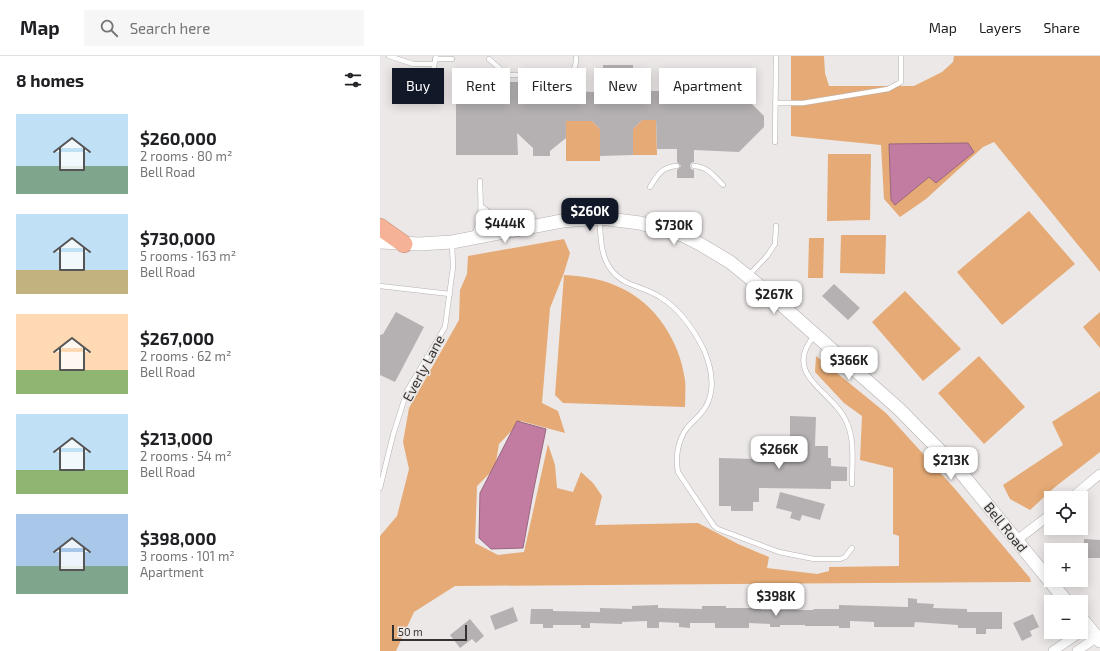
<!DOCTYPE html>
<meta charset="utf-8">
<style>
:root{--surface:#fff;--page:#f6f6f6;--text:#202124;--muted:#757577;--line:#e0e0e0;--accent:#111827}
body{margin:0;font-family:"Exo 2",sans-serif;background:var(--page);color:var(--text);height:100vh;display:flex;flex-direction:column;font-size:15px;white-space:nowrap}
*{box-sizing:border-box;margin:0}
p{font-size:13px;color:var(--muted)}
.icon{flex:none;width:22px;height:22px;fill:none;stroke:currentColor;stroke-width:2;stroke-linecap:round;stroke-linejoin:round}
.map{position:relative;flex:1;overflow:hidden}
.panel{display:flex;flex-direction:column;background:var(--surface);width:380px}
.panel>*{flex:none}
.hud{position:absolute;left:12px;top:12px;width:380px;height:36px;display:flex;gap:8px}
.tools{position:absolute;left:664px;top:435px;display:grid;gap:8px}
.tools a{display:grid;place-items:center;width:44px;height:44px;border-radius:0px;background:var(--surface);box-shadow:0 2px 10px #0003;font-size:20px}
.scale{position:absolute;left:12px;bottom:10px;width:75px;box-sizing:border-box;padding-left:4px;border:2px solid #333231;border-top:0;font-size:11px;line-height:14px;white-space:nowrap;color:#333231;-webkit-text-stroke:3px #ece8e7;paint-order:stroke}
.price{position:absolute;translate:-50% -34px;padding:0 9px;border-radius:8px;background:#fff;color:#222;font-size:13px;line-height:26px;filter:drop-shadow(0 1px 2px #0008)}
.price::after{content:'';position:absolute;left:50%;top:24px;width:12px;height:9px;margin-left:-6px;background:inherit;clip-path:polygon(0 0,100% 0,50% 100%)}
.price.current{background:var(--accent);color:#fff}
ul{padding:0;list-style:none}
li{display:flex;align-items:center;gap:12px;height:100px;padding:0 16px}
li span{display:grid;place-items:center;flex:none;width:112px;height:80px;border-radius:0px;color:#555}
li>.icon{margin-inline-start:auto}
span .icon{width:48px;height:48px;fill:#fffc;stroke-width:1}
li b{font-size:17px}
h2{display:flex;justify-content:space-between;align-items:center;height:48px;padding:0 16px;font-size:17px}
.tag{padding:0 14px;border-radius:0px;background:var(--surface);box-shadow:0 2px 10px #0003;font-size:14px;line-height:36px}
.tag.current{background:var(--accent);color:#fff}
header{display:flex;align-items:center;gap:24px;box-sizing:border-box;height:56px;padding:0 20px;background:var(--surface);border-bottom:1px solid var(--line)}
header strong{font-size:19px}
nav{display:flex;gap:22px;margin-inline-start:auto;font-size:14px}
.search{width:280px;height:36px;background:var(--page);display:flex;align-items:center;gap:10px;box-sizing:border-box;padding:0 14px;border-radius:0px;color:var(--muted);font-size:15px}
main{display:flex;flex:1;min-height:0}
.map>svg:first-child{display:block}
.green{fill:#e5aa75}
.water{fill:#c37ca1;stroke:#98667f}
.building{fill:#b5b1b2}
.lines{fill:none;stroke-linecap:round;stroke-linejoin:round}
.lane-casing{stroke:#b5b1b0;stroke-width:5.5}
.street-casing{stroke:#b5b1b0;stroke-width:10}
.secondary-casing{stroke:#b5b1b0;stroke-width:14}
.highway-casing{stroke:#b28573;stroke-width:18}
.lane{stroke:#fff;stroke-width:4.5}
.street{stroke:#fff;stroke-width:9}
.secondary{stroke:#fff;stroke-width:13}
.highway{stroke:#f6b296;stroke-width:17}
.labels{text-anchor:middle;dominant-baseline:central;stroke-width:3;stroke-linejoin:round;paint-order:stroke}
.street-label{font-size:14px;fill:#333231;stroke:#ece8e7}
</style>
<header>
<strong>Map</strong>
<div class="search"><svg class="icon" aria-label="search" viewBox="0 0 24 24"><circle cx="10" cy="10" r="6"/><path d="M15 15l6 6"/></svg>Search here</div>
<nav><a>Map</a><a>Layers</a><a>Share</a></nav>
</header>
<main>
<section class="panel">
<h2>8 homes<svg class="icon" aria-label="filters" viewBox="0 0 24 24"><path d="M4 7h16M4 17h16"/><circle cx="9" cy="7" r="2"/><circle cx="15" cy="17" r="2"/></svg></h2>
<ul>
<li><span style="background:linear-gradient(#bfe0f5 65%,#7fa58c 0)"><svg class="icon" aria-label="home" viewBox="0 0 24 24"><path d="M3 11l9-7 9 7M6 9v11h12V9"/></svg></span><div><b>$260,000</b><p>2 rooms · 80 m²</p><p>Bell Road</p></div></li>
<li><span style="background:linear-gradient(#bfe0f5 70%,#c2b280 0)"><svg class="icon" aria-label="home" viewBox="0 0 24 24"><path d="M3 11l9-7 9 7M6 9v11h12V9"/></svg></span><div><b>$730,000</b><p>5 rooms · 163 m²</p><p>Bell Road</p></div></li>
<li><span style="background:linear-gradient(#ffd9b3 70%,#8fb573 0)"><svg class="icon" aria-label="home" viewBox="0 0 24 24"><path d="M3 11l9-7 9 7M6 9v11h12V9"/></svg></span><div><b>$267,000</b><p>2 rooms · 62 m²</p><p>Bell Road</p></div></li>
<li><span style="background:linear-gradient(#bfe0f5 70%,#8fb573 0)"><svg class="icon" aria-label="home" viewBox="0 0 24 24"><path d="M3 11l9-7 9 7M6 9v11h12V9"/></svg></span><div><b>$213,000</b><p>2 rooms · 54 m²</p><p>Bell Road</p></div></li>
<li><span style="background:linear-gradient(#a9c7e8 65%,#7fa58c 0)"><svg class="icon" aria-label="home" viewBox="0 0 24 24"><path d="M3 11l9-7 9 7M6 9v11h12V9"/></svg></span><div><b>$398,000</b><p>3 rooms · 101 m²</p><p>Apartment</p></div></li>
</ul>
</section>
<div class="map">
<svg width="720" height="595" viewBox="0 0 720 595">
<rect width="100%" height="100%" fill="#ece8e7"/>
<!-- green -->
<path class="green" d="M 411,0 L 444,0 L 445,17 L 449,30 L 534,30 L 562,16 L 573,6 L 574,0 L 720,0 L 720,216 L 614,86 L 603,91 L 546,143 L 520,161 L 504,143 L 501,89 L 411,80 Z
M 262,64 L 276,64 L 277,99 L 253,99 L 253,73 Z
M 186,65 L 212,65 L 220,73 L 220,105 L 186,105 Z
M 448,98 L 491,98 L 490,164 L 447,165 Z
M 649,155 L 695,208 L 622,269 L 577,216 Z
M 461,179 L 506,179 L 505,218 L 460,217 Z
M 429,182 L 444,182 L 443,222 L 428,222 Z
M 184,183 L 190,197 L 184,217 L 170,252 L 162,347 L 178,355 L 185,377 L 141,365 L 119,388 L 115,412 L 97,430 L 95,487 L 118,499 L 144,496 L 168,388 L 175,409 L 177,432 L 193,436 L 201,416 L 213,427 L 222,440 L 215,469 L 318,467 L 358,488 L 389,501 L 387,512 L 437,518 L 449,515 L 449,511 L 519,510 L 519,480 L 513,478 L 513,412 L 480,404 L 482,360 L 464,347 L 435,316 L 436,300 L 506,357 L 575,433 L 650,522 L 651,526 L 75,530 L 34,556 L 16,595 L 0,595 L 0,480 L 17,460 L 29,413 L 23,386 L 29,352 L 79,264 L 80,234 L 87,218 L 88,200 Z
M 184,219 C 204,220 223,223 241,232 C 276,248 300,286 305,324 C 306,332 305,342 305,351 L 183,347 L 175,339 Z
M 525,235 L 581,293 L 543,325 L 492,266 Z
M 720,256 L 720,292 L 703,271 Z
M 599,300 L 645,351 L 604,388 L 558,337 Z
M 720,335 L 720,396 L 675,431 L 650,454 L 630,443 L 623,429 L 683,389 L 672,366 Z"/>
<!-- water -->
<path class="water" d="M 588,87 L 594,96 L 556,127 L 549,121 L 515,149 L 511,144 L 509,88 Z
M 137,365 L 166,373 L 153,437 L 143,492 L 111,493 L 99,482 L 100,437 Z"/>
<!-- building -->
<path class="building" d="M 223,9 L 253,9 L 253,26 L 262,35 L 312,35 L 312,37 L 325,37 L 327,35 L 359,35 L 384,60 L 384,71 L 359,96 L 314,94 L 314,106 L 311,107 L 310,110 L 311,113 L 314,114 L 314,122 L 297,122 L 297,114 L 301,110 L 297,106 L 297,93 L 277,93 L 276,64 L 262,64 L 253,73 L 253,99 L 220,100 L 220,73 L 212,65 L 186,65 L 186,82 L 170,95 L 170,100 L 153,100 L 153,92 L 137,77 L 138,99 L 76,99 L 76,26 L 142,26 L 142,24 L 151,24 L 151,23 L 169,23 L 169,24 L 185,24 L 185,35 L 214,36 L 223,26 Z
M 151,12 L 169,12 L 169,15 L 151,15 Z
M 454,228 L 480,252 L 468,264 L 442,240 Z
M 16,256 L 44,271 L 15,326 L 0,319 L 0,279 L 3,278 Z
M 410,360 L 436,361 L 435,390 L 448,390 L 448,402 L 451,402 L 451,410 L 467,411 L 467,425 L 451,425 L 451,433 L 379,432 L 379,446 L 373,446 L 373,455 L 351,455 L 351,450 L 339,450 L 339,402 L 410,404 Z
M 400,436 L 445,448 L 440,464 L 422,459 L 420,465 L 410,462 L 412,456 L 396,452 Z
M 704,483 L 720,484 L 720,502 L 704,502 Z
M 528,542 L 537,543 L 537,547 L 554,548 L 553,552 L 587,553 L 587,556 L 622,556 L 622,573 L 606,573 L 606,578 L 596,578 L 596,572 L 578,572 L 578,569 L 535,566 L 534,571 L 494,571 L 494,566 L 470,565 L 470,572 L 459,572 L 459,570 L 425,570 L 425,569 L 400,569 L 400,571 L 390,571 L 390,568 L 369,567 L 369,572 L 335,572 L 335,567 L 310,567 L 310,572 L 299,571 L 299,567 L 279,566 L 279,572 L 267,572 L 267,565 L 242,566 L 242,568 L 210,567 L 210,572 L 201,572 L 201,569 L 173,569 L 173,572 L 163,572 L 163,568 L 150,568 L 151,553 L 173,553 L 173,555 L 220,556 L 220,552 L 252,553 L 252,550 L 278,549 L 278,552 L 322,553 L 322,550 L 346,550 L 346,552 L 381,552 L 381,554 L 433,554 L 434,553 L 459,553 L 459,549 L 528,551 Z
M 133,551 L 138,565 L 115,574 L 110,560 Z
M 653,558 L 659,571 L 650,575 L 652,580 L 642,585 L 633,567 Z
M 90,563 L 104,580 L 96,587 L 92,583 L 80,592 L 70,579 Z"/>
<g class="lines">
<defs>
<path id="lane" d="M 9,0 L 33,8 L 53,8
M 55,3 L 72,3
M 109,3 L 127,19 L 184,19 C 194,17 196,11 196,2
M 52,21 L 56,0
M 395,47 L 423,47 L 508,33 L 521,26 L 521,0
M 395,86 L 396,0
M 314,110 C 328,111 333,119 343,129
M 270,131 C 278,119 281,111 297,110
M 101,150 L 117,162 L 144,168
M 220,164 C 220,190 222,216 250,228 C 260,232 271,235 280,241 C 300,253 314,274 324,294 C 332,313 336,334 325,352 C 320,360 313,365 307,372 C 298,384 295,401 298,416 L 334,470 L 338,473 L 399,496 L 434,503 L 460,503 L 465,501 L 472,492
M 93,179 C 104,164 100,142 100,125
M 369,219 L 387,200 L 395,188 L 396,170
M 0,230 L 70,238
M 435,279 C 400,319 454,335 467,367 C 475,385 472,408 472,428
M 0,432 L 13,379 L 27,335 L 65,271 L 73,211 L 72,187"/>
<path id="street" d="M 691,442 L 720,418
M 637,484 L 671,458
M 673,595 L 701,576
M 697,595 L 717,581"/>
<path id="secondary" d="M 0,186 L 39,188 L 72,186 L 182,165 L 220,162 L 260,167 L 302,179 L 320,188 L 350,206 L 387,236 L 519,353 L 578,413 L 687,546
M 701,562 L 720,585"/>
<path id="highway" d="M 0,171 L 24,188"/>
</defs>
<!-- lane casing -->
<use href="#lane" class="lane-casing"/>
<!-- street casing -->
<use href="#street" class="street-casing"/>
<!-- secondary casing -->
<use href="#secondary" class="secondary-casing"/>
<!-- highway casing -->
<use href="#highway" class="highway-casing"/>
<!-- lane -->
<use href="#lane" class="lane"/>
<!-- street -->
<use href="#street" class="street"/>
<!-- secondary -->
<use href="#secondary" class="secondary"/>
<!-- highway -->
<use href="#highway" class="highway"/>
</g>
<g class="labels">
<!-- street labels -->
<g class="street-label">
<text transform="translate(43 312) rotate(-62)">Everly Lane</text>
<text transform="translate(626 471) rotate(51)">Bell Road</text>
</g>
</g>
</svg>
<div class="tools">
<a><svg class="icon" aria-label="locate" viewBox="0 0 24 24"><circle cx="12" cy="12" r="6"/><path d="M12 2v4M12 18v4M2 12h4M18 12h4"/></svg></a>
<a>+</a>
<a>−</a>
</div>
<div class="scale">50 m</div>
<b class="price current" style="left:210px;top:176px">$260K</b>
<b class="price" style="left:125px;top:188px">$444K</b>
<b class="price" style="left:294px;top:190px">$730K</b>
<b class="price" style="left:394px;top:259px">$267K</b>
<b class="price" style="left:469px;top:325px">$366K</b>
<b class="price" style="left:399px;top:414px">$266K</b>
<b class="price" style="left:571px;top:425px">$213K</b>
<b class="price" style="left:396px;top:561px">$398K</b>
<div class="hud">
<a class="tag current">Buy</a>
<a class="tag">Rent</a>
<a class="tag">Filters</a>
<a class="tag">New</a>
<a class="tag">Apartment</a>
</div>
</div>
</main>
